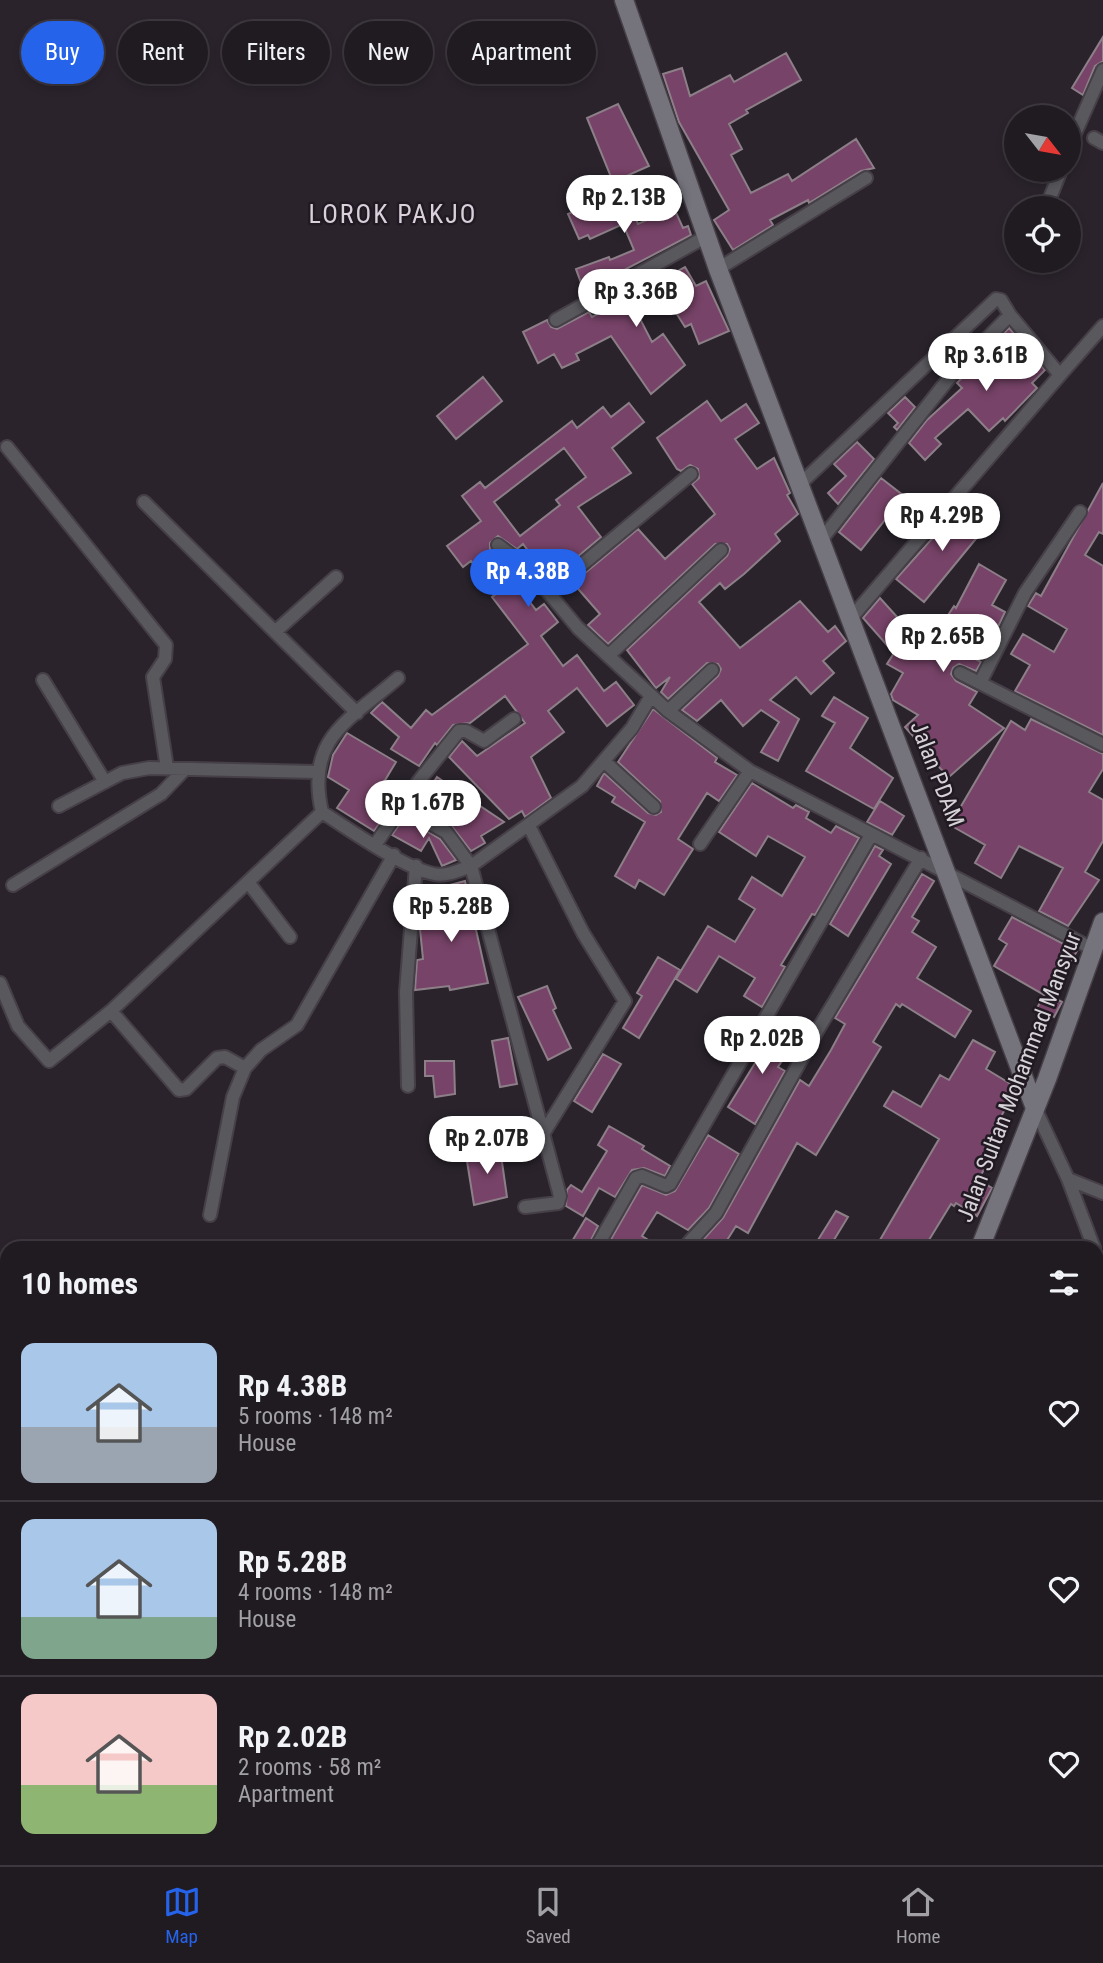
<!DOCTYPE html>
<meta charset="utf-8">
<style>
:root{--surface:#201a21;--page:#28232a;--text:#f1f3f6;--muted:#a2a1a5;--line:#3d383f;--accent:#2563eb}
body{margin:0;font-family:"Roboto Condensed",sans-serif;background:var(--page);color:var(--text);height:100vh;display:flex;flex-direction:column;font-size:26px;white-space:nowrap}
*{box-sizing:border-box;margin:0}
p{font-size:23px;color:var(--muted)}
.icon{flex:none;width:38px;height:38px;fill:none;stroke:currentColor;stroke-width:2;stroke-linecap:round;stroke-linejoin:round}
.map{position:relative;flex:1;overflow:hidden}
.side{position:absolute;left:0px;top:1241px;width:1104px;height:625px;display:flex;flex-direction:column;background:var(--surface);border-radius:21px 21px 0 0;box-shadow:0 4px 10px #0003,0 0 0 2px var(--line)}
.side>*{flex:none}
.hud{position:absolute;left:21px;top:21px;width:700px;height:63px;display:flex;gap:14px}
.needle{width:46px;rotate:121deg}
.tools{position:absolute;left:1004px;top:105px;display:grid;gap:14px}
.tools a{display:grid;place-items:center;width:77px;height:77px;border-radius:50%;background:var(--surface);box-shadow:0 4px 10px #0003,0 0 0 2px var(--line);font-size:35px}
.price{position:absolute;translate:-50% -60px;padding:0 16px;border-radius:24px;background:#fff;color:#222;font-size:23px;line-height:46px;filter:drop-shadow(0 2px 4px #0008)}
.price::after{content:'';position:absolute;left:50%;top:42px;width:21px;height:16px;margin-left:-10px;background:inherit;clip-path:polygon(0 0,100% 0,50% 100%)}
.price.current{background:var(--accent);color:#fff}
ul{padding:0;list-style:none}
li{display:flex;align-items:center;gap:21px;height:175px;padding:0 21px}
li+li{border-top:2px solid var(--line)}
li span{display:grid;place-items:center;flex:none;width:196px;height:140px;border-radius:14px;color:#555}
li>.icon{margin-inline-start:auto}
span .icon{width:84px;height:84px;fill:#fffc;stroke-width:1}
li b{font-size:30px}
h2{display:flex;justify-content:space-between;align-items:center;height:84px;padding:0 21px;font-size:30px}
.pill{padding:0 24px;border-radius:32px;background:var(--surface);box-shadow:0 4px 10px #0003,0 0 0 2px var(--line);font-size:24px;line-height:63px}
.pill.current{background:var(--accent);color:#fff}
.dock{display:flex;justify-content:space-around;align-items:center;height:98px;border-top:2px solid var(--line);background:var(--surface);font-size:19px;color:var(--muted)}
.dock a{display:grid;justify-items:center;gap:4px}
.dock .current{color:var(--accent)}
.map>svg:first-child{display:block}
.building{fill:#774368;stroke:#8c7f87;stroke-width:2;fill-rule:evenodd}
.lines{fill:none;stroke-linecap:round;stroke-linejoin:round}
.street-casing{stroke:#463f48;stroke-width:16}
.secondary-casing{stroke:#463f48;stroke-width:21}
.street{stroke:#59585d;stroke-width:12}
.secondary{stroke:#75737c;stroke-width:18}
.labels{text-anchor:middle;dominant-baseline:central;stroke-width:5;stroke-linejoin:round;paint-order:stroke}
.street-label{font-size:23px;fill:#d7d2d8;stroke:#211a23}
.quarter-label{font-size:26px;letter-spacing:2px;fill:#d9d0dc;stroke:#211a23}
</style>
<div class="map">
<svg width="1103" height="1865" viewBox="0 0 1103 1865">
<rect width="100%" height="100%" fill="#2a232c"/>
<!-- building -->
<path class="building" d="M 1103,37 L 1103,61 L 1095,66 L 1083,95 L 1072,88 Z
M 786,53 L 801,80 L 746,110 L 748,113 L 729,124 L 742,149 L 731,155 L 751,193 L 788,174 L 792,181 L 856,139 L 874,168 L 861,171 L 809,203 L 808,200 L 770,220 L 773,225 L 733,250 L 714,220 L 729,210 L 679,122 L 663,74 L 682,68 L 690,96 L 730,75 L 734,82 Z
M 618,104 L 649,166 L 613,182 L 587,118 Z
M 623,189 L 638,224 L 674,208 L 683,228 L 688,226 L 691,235 L 584,291 L 576,269 L 609,257 L 610,260 L 634,250 L 623,224 L 590,239 L 588,235 L 579,239 L 568,214 Z
M 685,267 L 696,286 L 706,281 L 729,331 L 699,344 L 691,324 L 685,327 L 668,300 L 639,317 L 652,342 L 663,334 L 685,365 L 651,394 L 611,336 L 576,354 L 579,360 L 562,368 L 554,354 L 538,363 L 523,332 L 547,320 L 551,327 L 557,329 L 589,312 L 592,317 Z
M 1009,328 L 1045,370 L 1032,383 L 1037,388 L 1005,421 L 1003,418 L 989,431 L 968,409 L 935,438 L 941,444 L 925,460 L 909,443 L 927,420 L 962,388 L 957,383 L 976,362 L 984,371 L 1004,351 L 996,342 Z
M 483,377 L 502,401 L 456,439 L 437,416 Z
M 905,397 L 915,407 L 897,430 L 894,427 L 898,423 L 888,413 Z
M 707,401 L 721,421 L 746,404 L 759,423 L 735,439 L 757,469 L 774,458 L 790,493 L 787,495 L 798,514 L 775,534 L 780,541 L 744,574 L 725,589 L 720,583 L 699,602 L 740,648 L 800,601 L 828,632 L 835,626 L 846,641 L 823,661 L 834,673 L 811,694 L 796,677 L 770,700 L 799,719 L 778,761 L 761,752 L 779,722 L 761,710 L 743,726 L 721,700 L 697,721 L 682,710 L 718,676 L 721,669 L 718,664 L 707,663 L 668,699 L 661,692 L 670,677 L 656,688 L 627,650 L 727,556 L 730,549 L 727,544 L 715,544 L 608,644 L 588,625 L 600,614 L 573,583 L 638,529 L 665,559 L 715,514 L 692,484 L 699,478 L 698,469 L 690,465 L 681,471 L 677,469 L 657,438 Z
M 629,403 L 644,422 L 612,448 L 631,473 L 578,507 L 601,537 L 550,580 L 523,544 L 517,549 L 498,536 L 490,543 L 490,549 L 503,560 L 511,571 L 508,573 L 536,610 L 544,604 L 558,622 L 541,636 L 563,666 L 577,655 L 604,691 L 616,682 L 634,705 L 607,726 L 577,688 L 548,711 L 564,732 L 531,757 L 551,798 L 525,817 L 522,811 L 509,819 L 449,757 L 462,741 L 477,756 L 525,723 L 505,696 L 470,723 L 453,725 L 437,745 L 435,743 L 419,766 L 391,749 L 399,737 L 371,713 L 382,702 L 411,728 L 426,710 L 432,715 L 528,644 L 492,597 L 496,594 L 471,561 L 463,567 L 447,546 L 481,521 L 462,496 L 480,482 L 485,488 L 572,421 L 577,428 L 603,407 L 611,417 ZM 564,448 L 586,477 L 556,500 L 560,505 L 520,536 L 494,502 Z
M 857,442 L 874,459 L 838,504 L 828,493 L 846,476 L 834,464 Z
M 881,478 L 904,496 L 861,550 L 839,532 Z
M 1103,483 L 1103,534 L 1099,532 L 1085,555 L 1103,566 L 1103,735 L 1015,691 L 1030,665 L 1011,654 L 1023,634 L 1054,652 L 1067,629 L 1028,606 L 1036,593 L 1041,596 Z
M 964,503 L 988,524 L 924,602 L 896,579 Z
M 979,564 L 1006,580 L 992,605 L 1005,612 L 997,629 L 980,619 L 961,651 L 981,662 L 976,671 L 959,664 L 953,668 L 951,674 L 956,681 L 977,692 L 969,705 L 1004,728 L 949,777 L 920,748 L 922,746 L 905,727 L 918,715 L 893,700 L 891,694 L 903,673 L 887,664 L 894,653 L 863,618 L 880,598 L 926,649 L 954,606 L 956,608 Z
M 834,697 L 868,718 L 850,748 L 893,778 L 874,809 L 806,771 L 835,723 L 822,716 Z
M 653,709 L 717,758 L 715,762 L 737,775 L 719,801 L 707,793 L 678,839 L 693,849 L 664,895 L 639,880 L 635,888 L 615,876 L 645,822 L 612,802 L 615,797 L 597,786 L 604,773 L 648,813 L 656,815 L 661,812 L 660,801 L 618,762 Z
M 1031,719 L 1103,754 L 1103,769 L 1089,792 L 1103,800 L 1103,841 L 1085,872 L 1099,880 L 1068,926 L 1039,911 L 1063,868 L 1019,846 L 1001,878 L 975,863 L 985,845 L 950,825 L 1011,721 L 1025,730 Z
M 347,733 L 396,762 L 378,792 L 394,802 L 374,831 L 337,808 L 349,790 L 328,777 L 333,755 Z
M 437,777 L 504,822 L 481,836 L 485,843 L 471,851 L 451,825 L 418,806 Z
M 752,783 L 793,808 L 796,805 L 809,812 L 806,818 L 831,833 L 836,826 L 859,838 L 815,915 L 812,914 L 781,965 L 785,967 L 762,1007 L 744,996 L 755,978 L 719,956 L 697,992 L 676,979 L 708,926 L 735,942 L 755,909 L 739,899 L 752,877 L 782,896 L 805,857 L 768,836 L 756,856 L 719,832 Z
M 880,801 L 904,816 L 892,835 L 867,822 Z
M 404,818 L 440,839 L 456,860 L 442,866 L 429,838 L 421,851 L 392,835 Z
M 875,846 L 883,850 L 879,856 L 891,864 L 848,936 L 830,924 Z
M 922,874 L 934,881 L 912,917 L 919,921 L 912,932 L 936,947 L 917,978 L 971,1011 L 955,1037 L 902,1004 L 900,1007 L 896,1004 L 873,1042 L 881,1047 L 816,1155 L 797,1143 L 748,1233 L 736,1226 L 722,1248 L 711,1248 L 701,1242 L 723,1218 L 800,1080 L 809,1086 L 831,1050 L 845,1024 L 835,1018 Z
M 465,881 L 488,983 L 450,990 L 449,986 L 415,990 L 417,960 L 423,959 L 420,929 L 438,924 L 431,890 Z
M 1012,917 L 1077,951 L 1051,996 L 1062,1002 L 1054,1017 L 1037,1008 L 1044,995 L 994,966 L 1007,944 L 999,939 Z
M 658,957 L 680,970 L 639,1038 L 623,1028 L 642,996 L 637,993 Z
M 547,986 L 556,1008 L 553,1010 L 571,1048 L 548,1060 L 518,997 Z
M 771,1026 L 795,1041 L 778,1067 L 785,1071 L 755,1124 L 728,1107 L 760,1055 L 756,1053 Z
M 508,1038 L 517,1084 L 500,1087 L 492,1041 Z
M 973,1040 L 995,1052 L 986,1069 L 1014,1086 L 1016,1090 L 990,1136 L 1000,1142 L 978,1180 L 992,1188 L 977,1216 L 956,1203 L 954,1206 L 951,1204 L 924,1248 L 893,1248 L 880,1240 L 939,1139 L 884,1106 L 893,1091 L 921,1107 L 940,1075 L 949,1080 Z
M 603,1054 L 621,1064 L 592,1112 L 574,1101 Z
M 425,1061 L 454,1061 L 455,1094 L 435,1097 L 433,1076 L 425,1076 Z
M 609,1126 L 644,1146 L 642,1149 L 670,1166 L 665,1176 L 644,1168 L 632,1170 L 615,1197 L 599,1188 L 583,1216 L 566,1206 L 567,1190 L 571,1185 L 582,1192 L 607,1151 L 598,1145 Z
M 708,1135 L 739,1154 L 709,1208 L 688,1230 L 657,1212 L 642,1236 L 661,1248 L 606,1248 L 642,1185 L 666,1195 L 675,1191 Z
M 500,1148 L 507,1197 L 474,1205 L 466,1155 Z
M 836,1211 L 848,1217 L 829,1248 L 813,1248 Z
M 586,1218 L 598,1226 L 587,1248 L 568,1248 Z"/>
<g class="lines">
<defs>
<path id="street" d="M 1094,138 L 1103,143
M 1069,147 L 1103,70
M 1046,208 L 1061,170
M 718,269 L 866,178
M 556,320 L 707,236
M 7,447 L 166,645 L 165,659 L 153,677 L 167,768
M 799,485 L 996,299 L 1001,300 L 1010,315
M 144,502 L 357,713
M 821,540 L 954,372 L 1010,315 L 1060,375 L 1103,326
M 498,545 L 528,568 L 578,628 L 668,711 L 750,771 L 1093,949
M 549,592 L 691,474
M 851,618 L 1060,375
M 276,631 L 336,577
M 609,655 L 721,550
M 960,673 L 1103,745
M 398,678 C 348,721 305,739 322,812 C 350,830 402,867 434,874 C 446,877 460,870 471,866 L 582,786 L 632,728 L 651,696
M 43,680 L 105,782
M 980,683 L 1025,593 L 1080,512
M 668,711 L 712,670
M 605,762 L 654,807
M 59,806 L 122,773 L 149,768 L 316,772
M 401,807 L 446,832 L 471,866 L 560,1196 L 558,1203 L 525,1207
M 529,826 L 583,933 L 625,1001 L 543,1134
M 700,844 L 750,771
M 375,845 L 418,782 L 459,731 L 466,731 L 484,741 L 514,719
M 248,882 L 290,937
M 13,885 L 161,794 L 185,769
M 0,983 L 18,1026 L 49,1061 L 111,1011 L 322,812
M 111,1011 L 179,1090 L 186,1089 L 217,1058 L 225,1057 L 245,1068
M 408,1086 L 406,992 L 416,866
M 1035,1108 L 1068,1179 L 1094,1248
M 1068,1179 L 1103,1193
M 210,1215 L 233,1097 L 245,1068 L 261,1050 L 297,1025 L 394,855
M 596,1248 L 636,1178 L 642,1176 L 666,1186 L 670,1184 L 871,835
M 684,1248 L 716,1213 L 817,1031 L 921,858
M 1097,1258 L 1103,1276
M 77,1858 L 77,1865
M 1007,1859 L 1020,1865
M 654,1865 L 655,1858"/>
<path id="secondary" d="M 624,0 L 718,269 L 1035,1108
M 980,1248 L 1047,1079 L 1103,922
M 750,1865 L 751,1858"/>
</defs>
<!-- street casing -->
<use href="#street" class="street-casing"/>
<!-- secondary casing -->
<use href="#secondary" class="secondary-casing"/>
<!-- street -->
<use href="#street" class="street"/>
<!-- secondary -->
<use href="#secondary" class="secondary"/>
</g>
<g class="labels">
<!-- street labels -->
<g class="street-label">
<text transform="translate(937 774) rotate(69)">Jalan PDAM</text>
<text transform="translate(1019 1077) rotate(-69)">Jalan Sultan Mohammad Mansyur</text>
</g>
<!-- quarter labels -->
<g class="quarter-label">
<text x="393" y="214">LOROK PAKJO</text>
</g>
</g>
</svg>
<div class="tools">
<a><svg class="needle" viewBox="-14 -14 28 28"><path d="M0-13l5 13h-10z" fill="#e53935"/><path d="M0 13l5-13h-10z" fill="#a2a1a5"/></svg></a>
<a><svg class="icon" aria-label="locate" viewBox="0 0 24 24"><circle cx="12" cy="12" r="6"/><path d="M12 2v4M12 18v4M2 12h4M18 12h4"/></svg></a>
</div>
<b class="price" style="left:624px;top:235px">Rp 2.13B</b>
<b class="price" style="left:636px;top:329px">Rp 3.36B</b>
<b class="price" style="left:986px;top:393px">Rp 3.61B</b>
<b class="price" style="left:942px;top:553px">Rp 4.29B</b>
<b class="price current" style="left:528px;top:609px">Rp 4.38B</b>
<b class="price" style="left:943px;top:674px">Rp 2.65B</b>
<b class="price" style="left:423px;top:840px">Rp 1.67B</b>
<b class="price" style="left:451px;top:944px">Rp 5.28B</b>
<b class="price" style="left:762px;top:1076px">Rp 2.02B</b>
<b class="price" style="left:487px;top:1176px">Rp 2.07B</b>
<div class="hud">
<a class="pill current">Buy</a>
<a class="pill">Rent</a>
<a class="pill">Filters</a>
<a class="pill">New</a>
<a class="pill">Apartment</a>
</div>
<section class="side">
<h2>10 homes<svg class="icon" aria-label="filters" viewBox="0 0 24 24"><path d="M4 7h16M4 17h16"/><circle cx="9" cy="7" r="2"/><circle cx="15" cy="17" r="2"/></svg></h2>
<ul>
<li><span style="background:linear-gradient(#a9c7e8 60%,#9aa5b1 0)"><svg class="icon" aria-label="home" viewBox="0 0 24 24"><path d="M3 11l9-7 9 7M6 9v11h12V9"/></svg></span><div><b>Rp 4.38B</b><p>5 rooms · 148 m²</p><p>House</p></div><svg class="icon" aria-label="heart" viewBox="0 0 24 24"><path d="M12 20l-8-8c-3-5 5-10 8-4 3-6 11-1 8 4z"/></svg></li>
<li><span style="background:linear-gradient(#a9c7e8 70%,#7fa58c 0)"><svg class="icon" aria-label="home" viewBox="0 0 24 24"><path d="M3 11l9-7 9 7M6 9v11h12V9"/></svg></span><div><b>Rp 5.28B</b><p>4 rooms · 148 m²</p><p>House</p></div><svg class="icon" aria-label="heart" viewBox="0 0 24 24"><path d="M12 20l-8-8c-3-5 5-10 8-4 3-6 11-1 8 4z"/></svg></li>
<li><span style="background:linear-gradient(#f6c9c9 65%,#8fb573 0)"><svg class="icon" aria-label="home" viewBox="0 0 24 24"><path d="M3 11l9-7 9 7M6 9v11h12V9"/></svg></span><div><b>Rp 2.02B</b><p>2 rooms · 58 m²</p><p>Apartment</p></div><svg class="icon" aria-label="heart" viewBox="0 0 24 24"><path d="M12 20l-8-8c-3-5 5-10 8-4 3-6 11-1 8 4z"/></svg></li>
</ul>
</section>
</div>
<nav class="dock">
<a class="current"><svg class="icon" aria-label="map" viewBox="0 0 24 24"><path d="M3 6l6-2 6 2 6-2v14l-6 2-6-2-6 2zM9 4v14M15 6v14"/></svg>Map</a>
<a><svg class="icon" aria-label="saved" viewBox="0 0 24 24"><path d="M7 4h10v16l-5-4-5 4z"/></svg>Saved</a>
<a><svg class="icon" aria-label="home" viewBox="0 0 24 24"><path d="M3 11l9-7 9 7M6 9v11h12V9"/></svg>Home</a>
</nav>
